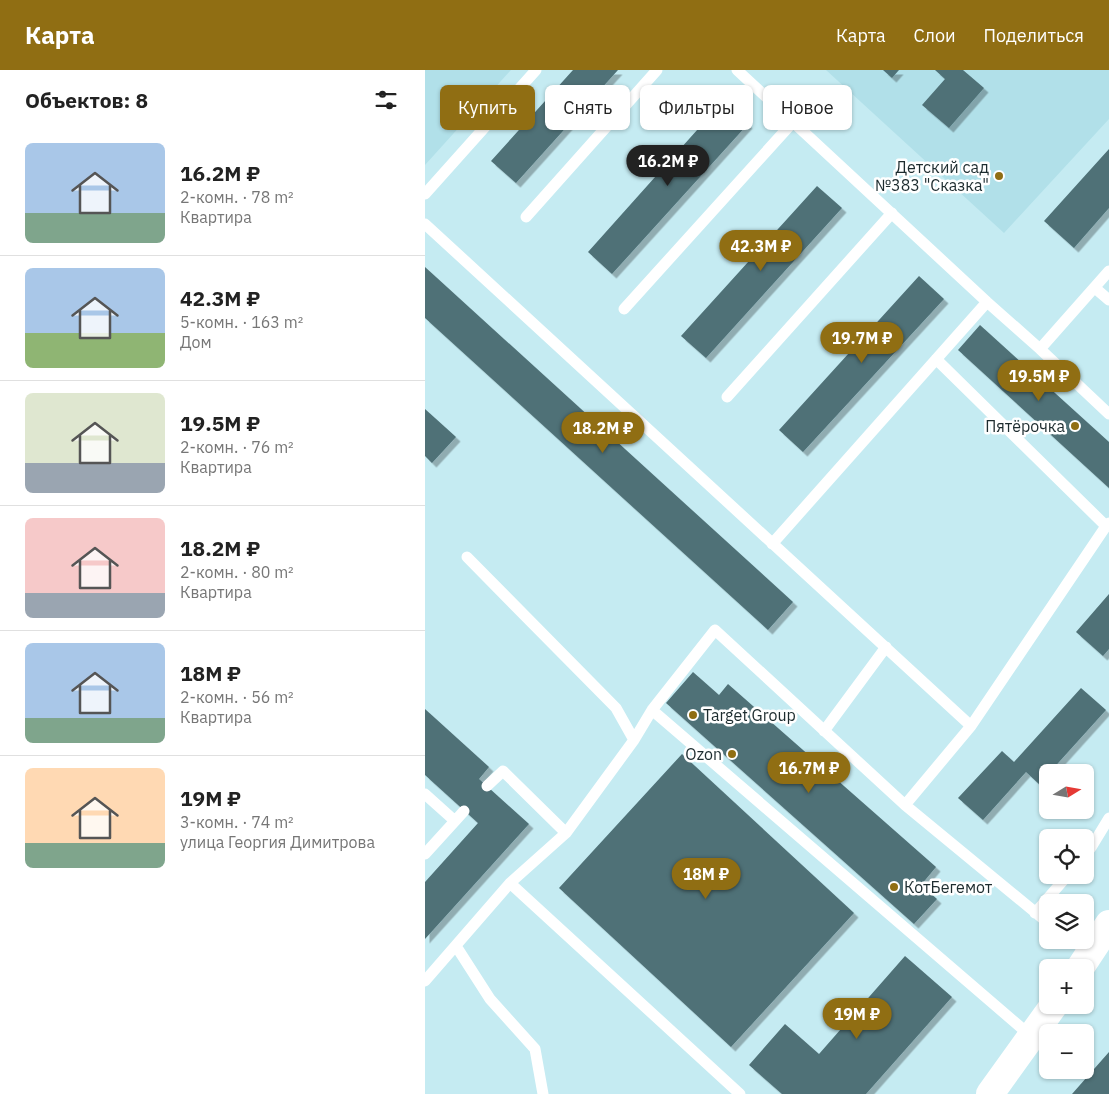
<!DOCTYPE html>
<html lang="ru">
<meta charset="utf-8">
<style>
:root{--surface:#fff;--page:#f6f6f6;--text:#222;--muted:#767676;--line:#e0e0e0;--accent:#906e13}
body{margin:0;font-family:"IBM Plex Sans",sans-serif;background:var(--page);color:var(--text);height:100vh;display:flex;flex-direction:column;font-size:19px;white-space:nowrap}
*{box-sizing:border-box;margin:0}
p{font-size:16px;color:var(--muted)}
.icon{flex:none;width:28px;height:28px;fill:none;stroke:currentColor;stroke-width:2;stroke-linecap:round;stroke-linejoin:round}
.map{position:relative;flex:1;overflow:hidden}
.side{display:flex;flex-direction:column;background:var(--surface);width:425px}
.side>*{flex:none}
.guide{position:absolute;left:15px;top:15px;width:475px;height:45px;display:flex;gap:10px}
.needle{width:32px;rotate:79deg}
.tools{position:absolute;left:614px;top:694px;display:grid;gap:10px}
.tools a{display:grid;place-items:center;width:55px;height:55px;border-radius:8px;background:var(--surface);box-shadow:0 1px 4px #0004;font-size:25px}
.price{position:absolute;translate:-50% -42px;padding:0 11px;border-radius:18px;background:var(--accent);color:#fff;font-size:16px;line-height:32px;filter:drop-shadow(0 1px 2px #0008)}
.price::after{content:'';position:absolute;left:50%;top:30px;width:15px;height:11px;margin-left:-8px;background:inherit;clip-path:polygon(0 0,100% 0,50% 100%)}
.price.current{background:#222;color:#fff}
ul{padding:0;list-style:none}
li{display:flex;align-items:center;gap:15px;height:125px;padding:0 25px}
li+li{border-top:1px solid var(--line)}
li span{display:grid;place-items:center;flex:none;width:140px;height:100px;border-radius:8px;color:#555}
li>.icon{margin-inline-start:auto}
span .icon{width:60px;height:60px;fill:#fffc;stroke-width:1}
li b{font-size:21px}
h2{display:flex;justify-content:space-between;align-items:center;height:60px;padding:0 25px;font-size:21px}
.pill{padding:0 18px;border-radius:8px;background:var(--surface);box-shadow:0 1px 4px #0004;font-size:18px;line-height:45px}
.pill.current{background:var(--accent);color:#fff}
header{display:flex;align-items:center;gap:30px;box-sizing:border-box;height:70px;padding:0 25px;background:var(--accent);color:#fff}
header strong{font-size:24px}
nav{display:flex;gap:28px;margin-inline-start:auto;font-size:18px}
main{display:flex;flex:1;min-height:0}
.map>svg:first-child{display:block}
.built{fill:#b1e0e9}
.building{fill:#4f7177;filter:url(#shadow)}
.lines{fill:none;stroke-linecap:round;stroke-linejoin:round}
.service{stroke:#fff;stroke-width:11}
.secondary{stroke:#fff;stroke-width:28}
.poi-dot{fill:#906e13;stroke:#fff;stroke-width:2}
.labels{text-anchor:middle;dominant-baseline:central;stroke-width:5;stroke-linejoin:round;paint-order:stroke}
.poi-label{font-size:16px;fill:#1d2c2f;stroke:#fff;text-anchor:end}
</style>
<header>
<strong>Карта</strong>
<nav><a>Карта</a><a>Слои</a><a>Поделиться</a></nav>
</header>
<main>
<section class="side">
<h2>Объектов: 8<svg class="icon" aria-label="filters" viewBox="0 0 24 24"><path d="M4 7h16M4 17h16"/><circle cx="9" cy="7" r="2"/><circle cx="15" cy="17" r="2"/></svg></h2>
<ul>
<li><span style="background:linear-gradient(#a9c7e8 70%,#7fa58c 0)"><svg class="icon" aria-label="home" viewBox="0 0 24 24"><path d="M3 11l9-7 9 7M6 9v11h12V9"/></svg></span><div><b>16.2M ₽</b><p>2-комн. · 78 m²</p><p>Квартира</p></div></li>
<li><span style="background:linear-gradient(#a9c7e8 65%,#8fb573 0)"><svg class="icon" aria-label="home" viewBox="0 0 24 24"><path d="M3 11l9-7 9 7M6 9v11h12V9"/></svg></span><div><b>42.3M ₽</b><p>5-комн. · 163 m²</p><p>Дом</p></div></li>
<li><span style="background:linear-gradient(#dfe7d0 70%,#9aa5b1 0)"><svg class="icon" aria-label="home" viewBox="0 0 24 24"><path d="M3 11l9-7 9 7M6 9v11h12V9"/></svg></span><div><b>19.5M ₽</b><p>2-комн. · 76 m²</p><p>Квартира</p></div></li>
<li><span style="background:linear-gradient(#f6c9c9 75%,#9aa5b1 0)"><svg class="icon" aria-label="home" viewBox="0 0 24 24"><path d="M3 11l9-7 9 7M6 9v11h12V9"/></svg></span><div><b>18.2M ₽</b><p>2-комн. · 80 m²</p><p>Квартира</p></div></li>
<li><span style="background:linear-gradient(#a9c7e8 75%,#7fa58c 0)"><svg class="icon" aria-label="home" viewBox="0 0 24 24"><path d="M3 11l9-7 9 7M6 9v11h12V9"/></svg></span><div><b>18M ₽</b><p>2-комн. · 56 m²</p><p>Квартира</p></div></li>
<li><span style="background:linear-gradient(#ffd9b3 75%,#7fa58c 0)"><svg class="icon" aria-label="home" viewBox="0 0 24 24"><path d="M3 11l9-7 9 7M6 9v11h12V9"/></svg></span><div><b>19M ₽</b><p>3-комн. · 74 m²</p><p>улица Георгия Димитрова</p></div></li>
</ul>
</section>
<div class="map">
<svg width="684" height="1024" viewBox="0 0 684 1024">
<defs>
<filter id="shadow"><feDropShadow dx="4.5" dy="4.5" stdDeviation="0" flood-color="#0004"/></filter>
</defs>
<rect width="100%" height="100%" fill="#c5ebf2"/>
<!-- built -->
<path class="built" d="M 0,0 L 86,0 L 0,95 Z
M 401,0 L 684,0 L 684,49 L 579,163 Z"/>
<!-- building -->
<path class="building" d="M 148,0 L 193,0 L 91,113 L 66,91 Z
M 458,0 L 474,0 L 467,8 Z
M 510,0 L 538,0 L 559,18 L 524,58 L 497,35 L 520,9 Z
M 298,31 L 323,54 L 187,204 L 163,182 Z
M 684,79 L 684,138 L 649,178 L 619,151 Z
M 392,116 L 417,138 L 281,288 L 256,266 Z
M 0,197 L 368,532 L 343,560 L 0,248 Z
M 494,206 L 519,229 L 378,382 L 354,360 Z
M 555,255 L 684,372 L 684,418 L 533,280 Z
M 0,339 L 31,367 L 7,393 L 0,386 Z
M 684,524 L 684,579 L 678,586 L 651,562 Z
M 268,602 L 294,625 L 303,614 L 511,797 L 496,815 L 512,829 L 489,854 L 241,633 Z
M 656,618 L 681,640 L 625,702 L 622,702 L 622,705 L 614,714 L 601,702 L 558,750 L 533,728 L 577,681 L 589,692 Z
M 0,639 L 64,697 L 54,709 L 104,754 L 0,869 L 0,812 L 53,753 L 0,705 Z
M 257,684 L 429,843 L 306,977 L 134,818 Z
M 480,886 L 527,927 L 441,1024 L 357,1024 L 324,995 L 360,954 L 394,984 Z
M 684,982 L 684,1024 L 647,1024 Z"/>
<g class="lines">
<!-- service -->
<path class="service" d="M 312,0 L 562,232 L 615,279 L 684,344
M 0,124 L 111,0
M 101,147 L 232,0
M 0,154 L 546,656
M 670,218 L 684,230
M 199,239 L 368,52
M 615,279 L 684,201
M 511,289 L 681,456
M 302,327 L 467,143
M 347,474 L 562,232
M 42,487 L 191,638 L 209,670
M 227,640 L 607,967
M 399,661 L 461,577
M 62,716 L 78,701 L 141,763
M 0,724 L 30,751 L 0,784
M 480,735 L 546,656 L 681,456 L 684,453
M 30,751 L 39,741
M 660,785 L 667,776 L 684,748
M 85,813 L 315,1024
M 610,843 L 643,805
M 647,870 L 665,883
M 31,876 L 65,929 L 110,979 L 118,1024
M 0,911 L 85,813 L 141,763 L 209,670 L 227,640 L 290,560 L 480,735 L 622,852"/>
<!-- secondary -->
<path class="secondary" d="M 655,898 L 684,854
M 565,1024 L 629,935"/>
</g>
<!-- markers -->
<g class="poi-dot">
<circle cx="574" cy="106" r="5"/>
<circle cx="650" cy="356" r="5"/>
<circle cx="268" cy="645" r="5"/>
<circle cx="307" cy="684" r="5"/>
<circle cx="469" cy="817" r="5"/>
</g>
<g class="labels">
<!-- poi labels -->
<g class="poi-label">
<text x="564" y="97">Детский сад<tspan x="564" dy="18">№383 "Сказка"</tspan></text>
<text x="640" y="356">Пятёрочка</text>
<text x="278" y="645" text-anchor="start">Target Group</text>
<text x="297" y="684">Ozon</text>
<text x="479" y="817" text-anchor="start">КотБегемот</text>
</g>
</g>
</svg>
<div class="tools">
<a><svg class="needle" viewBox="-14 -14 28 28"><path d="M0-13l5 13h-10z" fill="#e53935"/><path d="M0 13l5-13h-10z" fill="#767676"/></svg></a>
<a><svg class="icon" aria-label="locate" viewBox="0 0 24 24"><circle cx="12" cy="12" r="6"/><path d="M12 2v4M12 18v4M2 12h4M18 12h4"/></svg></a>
<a><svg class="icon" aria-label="layers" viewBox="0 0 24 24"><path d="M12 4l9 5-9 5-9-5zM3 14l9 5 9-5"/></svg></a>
<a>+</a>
<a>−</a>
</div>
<b class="price current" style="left:243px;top:117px">16.2M ₽</b>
<b class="price" style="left:336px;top:202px">42.3M ₽</b>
<b class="price" style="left:437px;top:294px">19.7M ₽</b>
<b class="price" style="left:614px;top:332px">19.5M ₽</b>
<b class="price" style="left:178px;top:384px">18.2M ₽</b>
<b class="price" style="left:384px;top:724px">16.7M ₽</b>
<b class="price" style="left:281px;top:830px">18M ₽</b>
<b class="price" style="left:432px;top:970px">19M ₽</b>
<div class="guide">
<a class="pill current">Купить</a>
<a class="pill">Снять</a>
<a class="pill">Фильтры</a>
<a class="pill">Новое</a>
</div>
</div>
</main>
